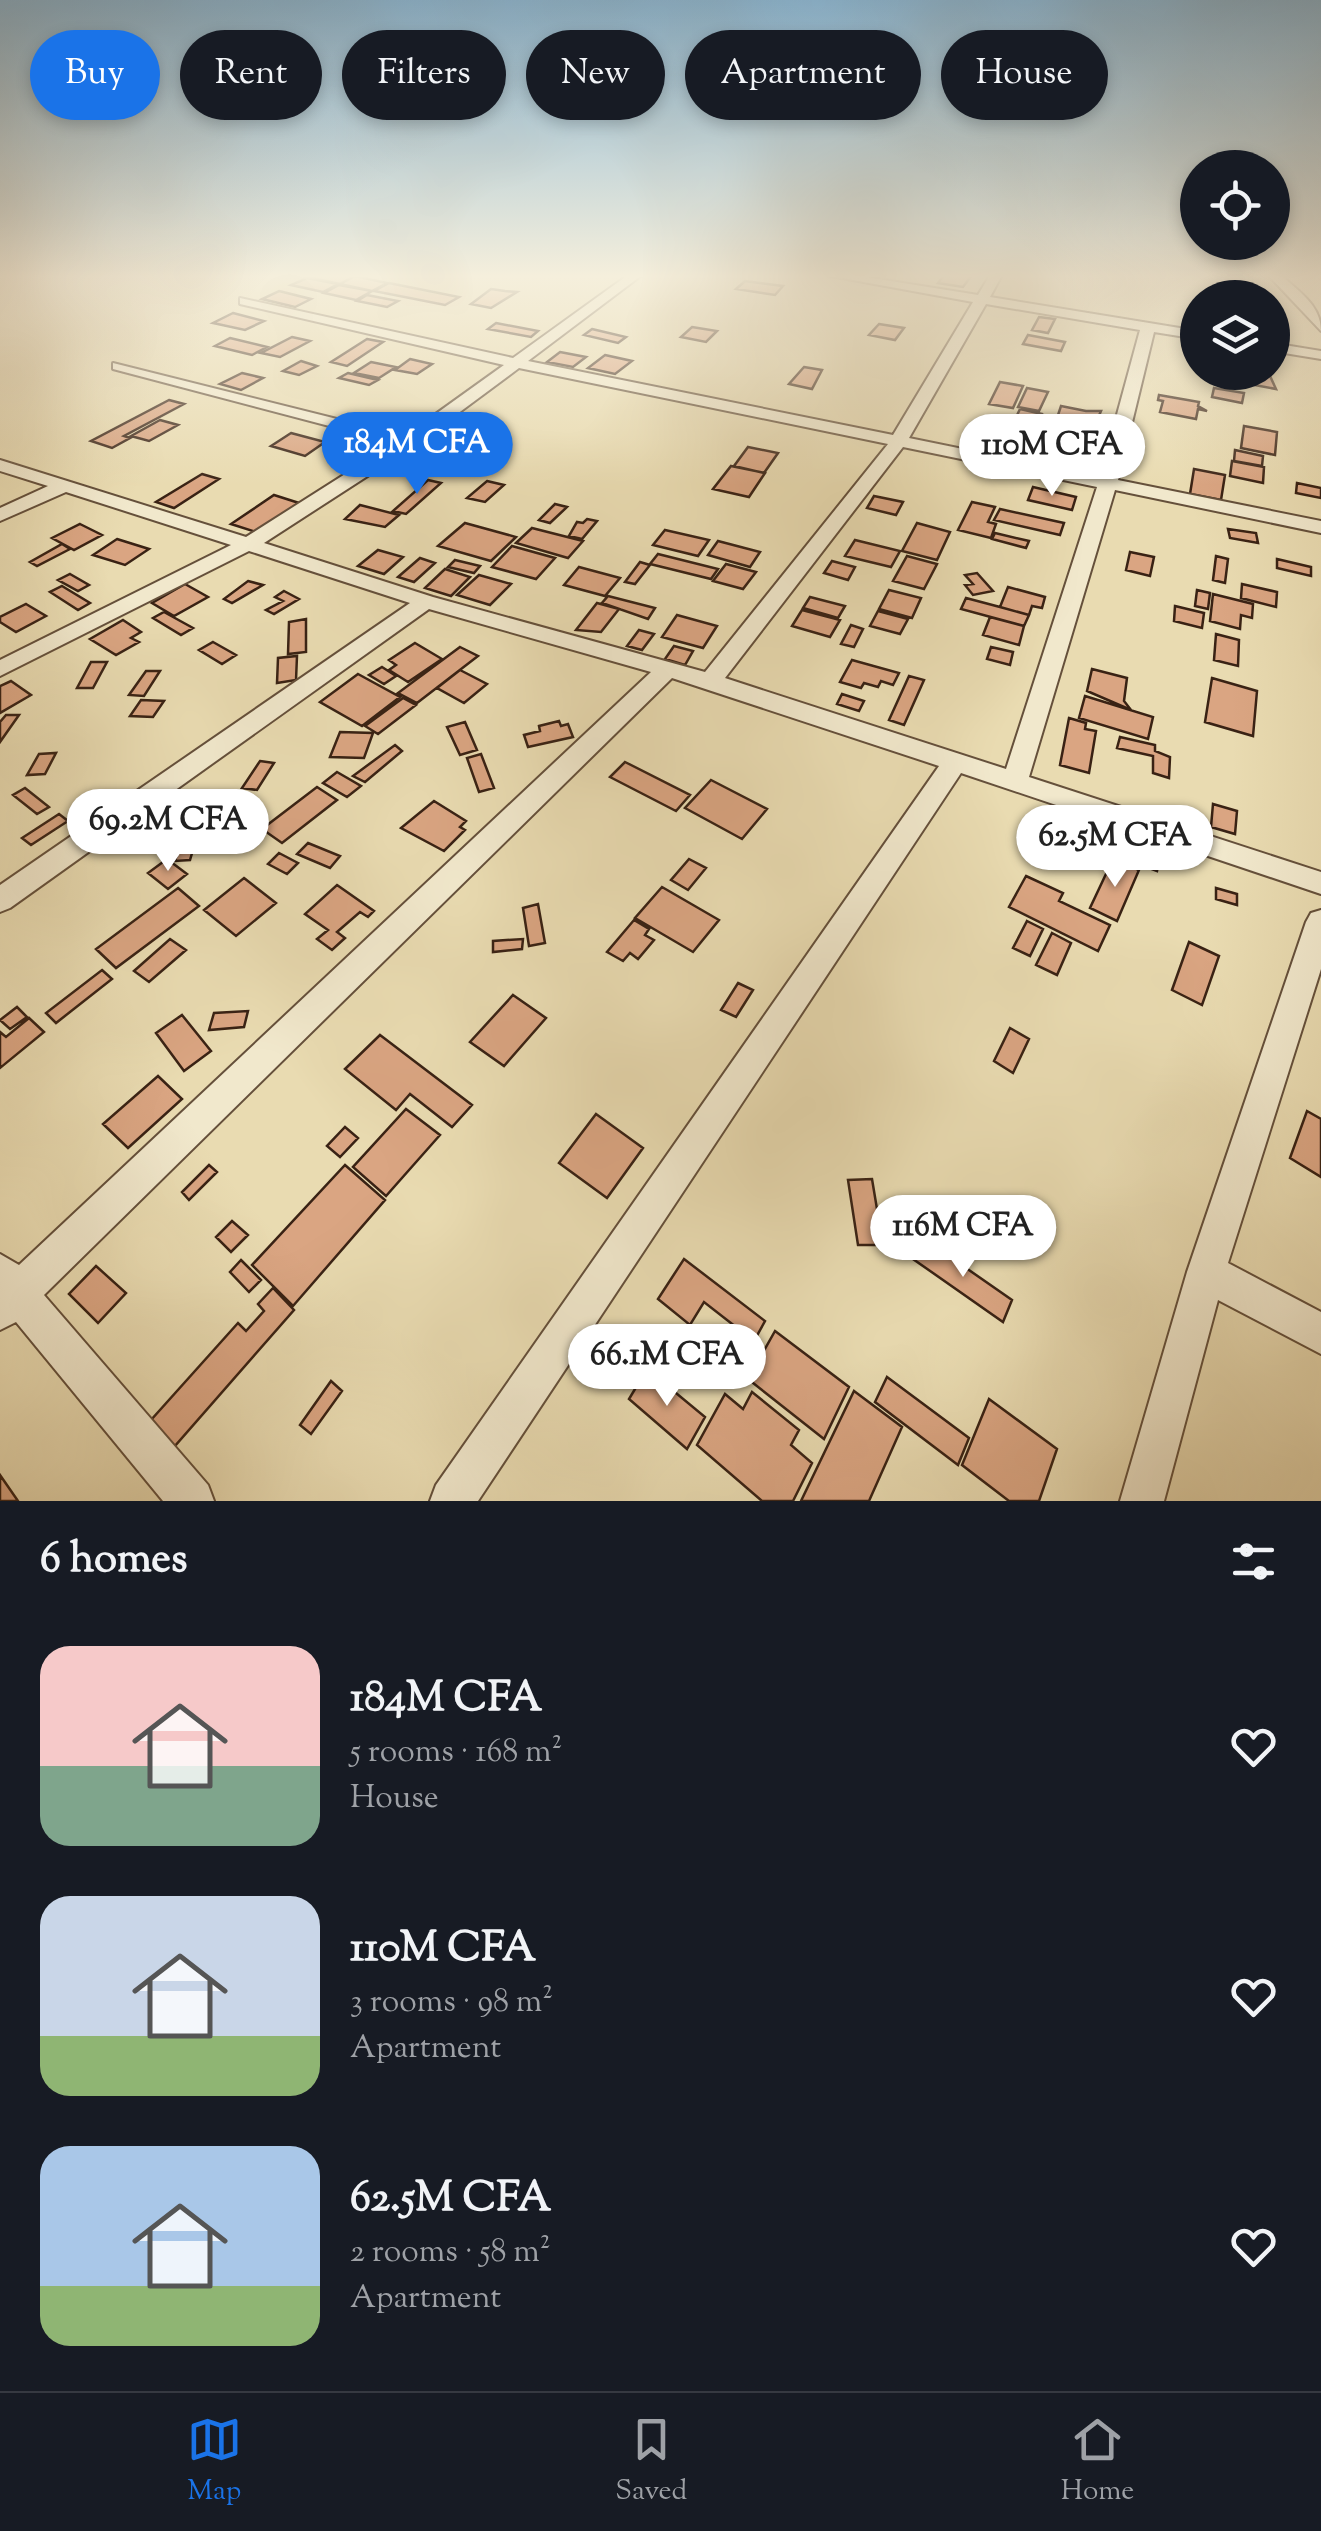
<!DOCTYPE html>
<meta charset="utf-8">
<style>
:root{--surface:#171b24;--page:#242831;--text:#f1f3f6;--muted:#9ea1a6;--line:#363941;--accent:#1a73e8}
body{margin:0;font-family:"Sorts Mill Goudy",serif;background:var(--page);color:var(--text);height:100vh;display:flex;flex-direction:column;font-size:38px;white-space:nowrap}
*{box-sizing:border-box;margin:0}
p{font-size:32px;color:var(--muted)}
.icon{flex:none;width:55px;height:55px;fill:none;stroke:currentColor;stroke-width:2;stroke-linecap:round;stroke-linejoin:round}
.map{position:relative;height:1501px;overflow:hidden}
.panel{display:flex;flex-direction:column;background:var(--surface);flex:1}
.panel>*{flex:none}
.guide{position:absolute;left:30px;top:30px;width:1262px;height:90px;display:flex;gap:20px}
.tools{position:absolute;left:1180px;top:150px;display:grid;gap:20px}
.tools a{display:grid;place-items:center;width:110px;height:110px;border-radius:50%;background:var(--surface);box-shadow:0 5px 15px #0003;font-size:50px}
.price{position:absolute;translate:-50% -85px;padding:0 22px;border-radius:35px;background:#fff;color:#222;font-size:32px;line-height:65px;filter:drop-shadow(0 2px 5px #0008)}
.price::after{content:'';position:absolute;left:50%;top:60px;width:30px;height:22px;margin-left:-15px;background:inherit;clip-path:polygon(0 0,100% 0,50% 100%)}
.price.active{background:var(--accent);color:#fff}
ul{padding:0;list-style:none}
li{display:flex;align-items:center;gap:30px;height:250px;padding:0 40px}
li span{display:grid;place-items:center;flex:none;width:280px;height:200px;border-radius:30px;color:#555}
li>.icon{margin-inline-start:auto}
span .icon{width:120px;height:120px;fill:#fffc;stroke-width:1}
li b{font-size:42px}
h2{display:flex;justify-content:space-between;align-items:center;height:120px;padding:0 40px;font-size:42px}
.tag{padding:0 35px;border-radius:45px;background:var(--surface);box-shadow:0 5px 15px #0003;font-size:35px;line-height:90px}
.tag.active{background:var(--accent);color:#fff}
.tabs{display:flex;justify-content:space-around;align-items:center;height:140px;border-top:2px solid var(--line);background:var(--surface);font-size:28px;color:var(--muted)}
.tabs a{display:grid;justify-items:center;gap:5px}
.tabs .active{color:var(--accent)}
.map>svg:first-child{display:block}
.building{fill:#daa582;stroke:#392214;stroke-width:2.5}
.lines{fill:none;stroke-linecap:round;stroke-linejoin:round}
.minor-casing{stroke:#65503b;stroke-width:4}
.minor{fill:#f1e8cc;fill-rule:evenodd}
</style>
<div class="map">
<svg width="1321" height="1501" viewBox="0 0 1321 1501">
<rect width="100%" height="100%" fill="#e9dbb1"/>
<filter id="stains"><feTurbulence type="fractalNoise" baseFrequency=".002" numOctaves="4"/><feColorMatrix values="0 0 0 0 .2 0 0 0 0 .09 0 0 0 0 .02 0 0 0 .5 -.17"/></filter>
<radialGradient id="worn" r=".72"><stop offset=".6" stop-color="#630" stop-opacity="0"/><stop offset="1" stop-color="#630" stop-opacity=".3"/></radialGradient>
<!-- building -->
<path class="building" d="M 312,275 L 356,275 L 340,284 L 307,277 Z
M 944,275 L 972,275 L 963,287 L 938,283 Z
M 355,276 L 387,283 L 372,291 L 340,284 Z
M 307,278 L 338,284 L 323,292 L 291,285 Z
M 745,281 L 783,286 L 775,295 L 736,289 Z
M 389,283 L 459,297 L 445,305 L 374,291 Z
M 339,285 L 372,291 L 356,300 L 324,293 Z
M 491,289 L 505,291 L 517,292 L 491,308 L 471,304 Z
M 279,291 L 311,299 L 295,307 L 262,299 Z
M 367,295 L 398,301 L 387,307 L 357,301 Z
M 233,313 L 264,321 L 245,330 L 213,323 Z
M 1039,317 L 1055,319 L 1048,333 L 1032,330 Z
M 496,323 L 538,331 L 531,337 L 488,329 Z
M 879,324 L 904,328 L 895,340 L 869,335 Z
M 692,327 L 717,331 L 706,342 L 681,337 Z
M 592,329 L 626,337 L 618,343 L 584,335 Z
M 1028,335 L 1065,342 L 1061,351 L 1023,344 Z
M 292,337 L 310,341 L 280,357 L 261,353 Z
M 230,338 L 267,347 L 252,355 L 215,346 Z
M 367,339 L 383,342 L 347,366 L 331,362 Z
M 560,352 L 586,357 L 573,367 L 547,362 Z
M 605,355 L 632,361 L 615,374 L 588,368 Z
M 410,359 L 432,364 L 417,374 L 395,370 Z
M 301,361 L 317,366 L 299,375 L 283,371 Z
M 371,362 L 396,367 L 379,378 L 354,373 Z
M 804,367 L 822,370 L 812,389 L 789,384 Z
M 1223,372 L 1270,376 L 1276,389 L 1222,379 Z
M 242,373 L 263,378 L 241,390 L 220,384 Z
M 348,373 L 378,380 L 369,385 L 339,378 Z
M 1000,382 L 1023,386 L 1013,408 L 989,404 Z
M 1027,388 L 1048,392 L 1039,411 L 1018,407 Z
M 1214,388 L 1244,393 L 1242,403 L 1212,397 Z
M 1159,395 L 1199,402 L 1198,406 L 1207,411 L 1198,409 L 1196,419 L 1160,412 L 1163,401 L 1158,400 Z
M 169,400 L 184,404 L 124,436 L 130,438 L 112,448 L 91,441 Z
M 1061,406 L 1086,411 L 1101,411 L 1097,420 L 1089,421 L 1058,415 Z
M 1020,409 L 1042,414 L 1038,436 L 1010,430 Z
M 160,420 L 178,425 L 149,441 L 131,436 Z
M 1244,426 L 1277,432 L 1275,455 L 1241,448 Z
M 291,433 L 325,442 L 305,456 L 271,446 Z
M 1039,437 L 1055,440 L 1085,446 L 1083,452 L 1063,448 L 1037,441 Z
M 748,447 L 778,453 L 764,473 L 734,466 Z
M 1235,450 L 1263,456 L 1262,466 L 1234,461 Z
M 1232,461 L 1264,467 L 1263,483 L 1230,476 Z
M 731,466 L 765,473 L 749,497 L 713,489 Z
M 1194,469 L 1225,475 L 1221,500 L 1190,494 Z
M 202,474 L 219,479 L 174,508 L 156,502 Z
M 428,480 L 441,483 L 406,514 L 393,511 Z
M 487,481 L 504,485 L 485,502 L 467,498 Z
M 1297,483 L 1321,488 L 1321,498 L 1296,493 Z
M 1033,487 L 1076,497 L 1072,510 L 1028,500 Z
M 274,495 L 299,503 L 256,532 L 231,524 Z
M 874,496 L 903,502 L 896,515 L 867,508 Z
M 972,502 L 995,507 L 988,522 L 996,524 L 991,538 L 958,530 Z
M 555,504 L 567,507 L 550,523 L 539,520 Z
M 360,505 L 399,515 L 385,527 L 345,519 Z
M 1000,509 L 1064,523 L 1060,535 L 994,520 Z
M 587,519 L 597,521 L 582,539 L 569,536 L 577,522 L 583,523 Z
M 465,523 L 516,537 L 491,561 L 438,546 Z
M 917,523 L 950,532 L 937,560 L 902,551 Z
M 80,524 L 102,535 L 74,550 L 52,538 Z
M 532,528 L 583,541 L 568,558 L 516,543 Z
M 1228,529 L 1256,533 L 1258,543 L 1230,538 Z
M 665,530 L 709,540 L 698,556 L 653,545 Z
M 995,533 L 1029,541 L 1026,548 L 992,539 Z
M 117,539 L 149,549 L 125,565 L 93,555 Z
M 855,540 L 900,551 L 891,567 L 845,556 Z
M 718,541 L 760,552 L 750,567 L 708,555 Z
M 62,544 L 70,549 L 37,566 L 30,562 Z
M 512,546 L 555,558 L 536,579 L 492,567 Z
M 378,550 L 403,557 L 384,574 L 358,566 Z
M 1130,552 L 1154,557 L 1150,576 L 1126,570 Z
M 658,554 L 718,569 L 711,579 L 650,564 Z
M 907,556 L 937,564 L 924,589 L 893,581 Z
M 1216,556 L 1228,559 L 1225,583 L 1213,580 Z
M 420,558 L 435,563 L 414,582 L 398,577 Z
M 1277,559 L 1311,567 L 1311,576 L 1277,568 Z
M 455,560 L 480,566 L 474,573 L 448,567 Z
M 832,561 L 855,567 L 848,580 L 824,573 Z
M 640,562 L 650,565 L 635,584 L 625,582 Z
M 726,564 L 756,572 L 743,589 L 713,581 Z
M 579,567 L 620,578 L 605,596 L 564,585 Z
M 445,569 L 470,577 L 451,596 L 425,588 Z
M 977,573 L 993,591 L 973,595 L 965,585 L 973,584 L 965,575 Z
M 70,574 L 89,585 L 78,591 L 58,580 Z
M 479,575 L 511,584 L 490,605 L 457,595 Z
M 248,581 L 263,585 L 232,603 L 224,599 Z
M 185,584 L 208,597 L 174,616 L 152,603 Z
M 1242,584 L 1277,592 L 1276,607 L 1241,598 Z
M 62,586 L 90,603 L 78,610 L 50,592 Z
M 1008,587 L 1045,597 L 1042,608 L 1032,606 L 1029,615 L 1000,607 Z
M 889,590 L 921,598 L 912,618 L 879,609 Z
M 1197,590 L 1210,593 L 1208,609 L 1195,606 Z
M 284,591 L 299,599 L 274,614 L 266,610 L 283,601 L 275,597 Z
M 1213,594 L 1253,604 L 1252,618 L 1241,615 L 1240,629 L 1210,621 Z
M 608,596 L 655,608 L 648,619 L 602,603 Z
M 810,597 L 845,606 L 838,618 L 803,608 Z
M 966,598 L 1000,607 L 1029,615 L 1024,626 L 961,609 Z
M 597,603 L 619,609 L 601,632 L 576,630 Z
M 26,604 L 46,616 L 16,632 L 0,622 L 0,617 Z
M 1175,606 L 1204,613 L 1202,628 L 1174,621 Z
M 802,610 L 840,620 L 830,637 L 792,626 Z
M 878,611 L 908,619 L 900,634 L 870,626 Z
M 164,612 L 193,628 L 181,635 L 153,618 Z
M 677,615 L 717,626 L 703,648 L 662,637 Z
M 990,617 L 1024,626 L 1019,645 L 983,635 Z
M 306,619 L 306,652 L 288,654 L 289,622 Z
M 123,620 L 141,632 L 131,638 L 139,642 L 116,655 L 90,639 Z
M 851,625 L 863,629 L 854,647 L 841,644 Z
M 639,630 L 654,634 L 642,650 L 627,646 Z
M 1216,634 L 1239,640 L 1238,666 L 1214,660 Z
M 213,642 L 236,655 L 222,664 L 199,650 Z
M 415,643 L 442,659 L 408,682 L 389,670 L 396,665 L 389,660 Z
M 674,646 L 693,651 L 685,665 L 665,659 Z
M 460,647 L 478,656 L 417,703 L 398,693 Z
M 991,647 L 1013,652 L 1010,665 L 987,659 Z
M 297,656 L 296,680 L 277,683 L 278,658 Z
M 852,660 L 899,673 L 893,685 L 881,681 L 878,687 L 864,683 L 861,688 L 840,682 Z
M 91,662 L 107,662 L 93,688 L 77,688 Z
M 382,667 L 396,676 L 384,684 L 369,675 Z
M 1092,669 L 1127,678 L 1124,701 L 1131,710 L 1087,691 Z
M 460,670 L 487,684 L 464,703 L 437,688 Z
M 146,671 L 160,671 L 144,696 L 129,695 Z
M 358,674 L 400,697 L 362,726 L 320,702 Z
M 909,676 L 924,680 L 904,725 L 889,720 Z
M 1212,678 L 1257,691 L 1253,736 L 1205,722 Z
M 11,681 L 31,695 L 0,713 L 0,686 Z
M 842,694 L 864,701 L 859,711 L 837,704 Z
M 1085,696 L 1153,717 L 1148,739 L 1079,718 Z
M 403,698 L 416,705 L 378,734 L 365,726 Z
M 141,700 L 164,701 L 153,717 L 130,716 Z
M 6,715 L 19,715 L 0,742 L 0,722 Z
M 1069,718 L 1086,723 L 1085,729 L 1096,731 L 1089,773 L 1060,765 Z
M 559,721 L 561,726 L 568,724 L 573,737 L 528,747 L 524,735 L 540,731 L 539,726 Z
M 465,722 L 477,750 L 460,755 L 447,727 Z
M 340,732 L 373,733 L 364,758 L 330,757 Z
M 1120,737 L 1155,745 L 1155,751 L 1170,757 L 1169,778 L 1153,773 L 1153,756 L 1117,748 Z
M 395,745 L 402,751 L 365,782 L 353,776 Z
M 56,753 L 45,774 L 27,775 L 39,754 Z
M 481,754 L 494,788 L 479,792 L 467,758 Z
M 260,761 L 274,763 L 257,790 L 242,788 Z
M 625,762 L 690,795 L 676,811 L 610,777 Z
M 337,772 L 361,786 L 347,797 L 323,783 Z
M 711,780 L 767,809 L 742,839 L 685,808 Z
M 317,787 L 337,800 L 282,843 L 262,829 Z
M 25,788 L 49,807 L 37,814 L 13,795 Z
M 434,801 L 466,821 L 460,827 L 465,830 L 444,851 L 401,828 Z
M 1213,804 L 1237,811 L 1235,834 L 1211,827 Z
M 59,814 L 68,821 L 31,845 L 22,838 Z
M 217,816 L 235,829 L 225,837 L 206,824 Z
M 199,829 L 190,860 L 175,861 L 184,831 Z
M 1044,836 L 1056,842 L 1047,857 L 1035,850 Z
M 308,843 L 340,856 L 330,868 L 297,854 Z
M 1116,843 L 1159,859 L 1157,871 L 1112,854 Z
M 279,853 L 298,863 L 287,874 L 268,864 Z
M 167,859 L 187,874 L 168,889 L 148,873 Z
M 689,859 L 706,868 L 688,890 L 671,880 Z
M 1113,859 L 1139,870 L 1117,921 L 1090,908 Z
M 1026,876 L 1063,893 L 1059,901 L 1110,925 L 1098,951 L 1009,907 Z
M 244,878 L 276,903 L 236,936 L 204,910 Z
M 337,885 L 374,911 L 368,917 L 360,912 L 337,932 L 345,938 L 332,950 L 317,939 L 328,930 L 305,914 Z
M 662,887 L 719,920 L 693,952 L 635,918 Z
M 178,888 L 199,906 L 116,968 L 96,949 Z
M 1216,888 L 1237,894 L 1237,905 L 1216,899 Z
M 538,904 L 545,943 L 529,946 L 523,908 Z
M 634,920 L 649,929 L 645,935 L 654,940 L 638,959 L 630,953 L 623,961 L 607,952 Z
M 1027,921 L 1043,929 L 1030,956 L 1013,948 Z
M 1052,933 L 1071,943 L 1057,975 L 1036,965 Z
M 170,939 L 186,950 L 149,982 L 134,971 Z
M 523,939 L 522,949 L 493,952 L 493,941 Z
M 1189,942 L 1219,956 L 1202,1005 L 1172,990 Z
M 102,970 L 112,979 L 56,1023 L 46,1013 Z
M 738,983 L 753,990 L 736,1017 L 721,1010 Z
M 513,995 L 546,1018 L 504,1066 L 470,1042 Z
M 17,1007 L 27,1017 L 10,1029 L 0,1020 Z
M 248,1011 L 244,1027 L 209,1030 L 214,1013 Z
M 182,1015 L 211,1051 L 184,1071 L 156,1033 Z
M 29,1018 L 44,1032 L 0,1068 L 0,1032 L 6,1037 Z
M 1010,1028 L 1029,1039 L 1013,1073 L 994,1061 Z
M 380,1035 L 472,1105 L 452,1127 L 410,1094 L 396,1110 L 345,1069 Z
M 158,1076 L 182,1099 L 128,1148 L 103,1124 Z
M 406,1109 L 440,1135 L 386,1196 L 353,1167 Z
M 1307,1111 L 1321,1119 L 1321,1177 L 1290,1158 Z
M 596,1114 L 643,1148 L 607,1198 L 559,1163 Z
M 345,1127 L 358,1138 L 340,1157 L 327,1146 Z
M 209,1165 L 217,1172 L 189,1200 L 182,1192 Z
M 345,1165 L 385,1200 L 293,1306 L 252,1265 Z
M 872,1179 L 883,1245 L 858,1245 L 848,1180 Z
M 232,1221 L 248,1235 L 231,1252 L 216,1237 Z
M 923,1238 L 1012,1300 L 1003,1322 L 913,1259 Z
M 684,1259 L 765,1321 L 754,1341 L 704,1302 L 690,1325 L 658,1299 Z
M 241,1260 L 261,1280 L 249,1292 L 230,1272 Z
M 96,1266 L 126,1293 L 98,1323 L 69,1294 Z
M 273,1288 L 294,1310 L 174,1447 L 151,1420 L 238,1323 L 246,1331 L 264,1311 L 258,1304 Z
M 775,1331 L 849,1387 L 824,1439 L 748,1379 Z
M 638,1333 L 655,1347 L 630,1387 L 613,1373 Z
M 647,1369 L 705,1417 L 687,1449 L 629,1399 Z
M 887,1377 L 969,1438 L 958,1465 L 875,1402 Z
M 331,1381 L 342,1391 L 311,1434 L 300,1425 Z
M 854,1391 L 902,1427 L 869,1501 L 801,1501 Z
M 752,1392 L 799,1430 L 791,1445 L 812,1463 L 793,1501 L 762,1501 L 697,1445 L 725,1394 L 743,1409 Z
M 989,1399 L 1057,1449 L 1039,1501 L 1009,1501 L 962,1465 Z
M 0,1475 L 18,1501 L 0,1501 Z"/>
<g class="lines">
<defs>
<path id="minor" d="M 628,275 L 642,275 L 528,361 L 893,435 L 973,302 L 825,275 L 853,275 L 978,295 L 990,275 L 1002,275 L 990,297 L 1198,331 L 1198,339 L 1154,332 L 1118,480 L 1321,521 L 1321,533 L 1115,490 L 1029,777 L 1321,872 L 1321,894 L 961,773 L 478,1501 L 430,1501 L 436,1485 L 939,766 L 672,678 L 44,1295 L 208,1485 L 214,1501 L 163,1501 L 16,1322 L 0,1330 L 0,1254 L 19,1265 L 651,672 L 429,609 L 10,908 L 0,912 L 0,885 L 410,603 L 249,551 L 0,676 L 0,660 L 231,545 L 66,492 L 0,521 L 0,508 L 48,486 L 0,471 L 0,460 L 246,537 L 394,443 L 113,369 L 113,363 L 405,436 L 504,365 L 240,304 L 240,298 L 513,358 ZM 986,304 L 1140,330 L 1100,477 L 909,438 ZM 519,368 L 888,444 L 705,672 L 433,597 L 264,543 L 414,446 ZM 903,447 L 1097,487 L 1006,769 L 725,678 Z
M 1268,275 L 1281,275 C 1299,292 1321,305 1321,331 Z
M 1272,343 L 1321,351 L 1321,359 L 1272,351 Z
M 1321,910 L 1321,969 L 1228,1263 L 1321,1312 L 1321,1354 L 1218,1300 L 1164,1501 L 1120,1501 L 1187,1272 L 1306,922 L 1311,913 Z"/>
</defs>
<!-- minor casing -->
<use href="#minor" class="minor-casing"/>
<!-- minor -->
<use href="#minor" class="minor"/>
</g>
<!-- sky -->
<linearGradient id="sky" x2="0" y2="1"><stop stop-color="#89b6d4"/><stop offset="0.57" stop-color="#f5efdc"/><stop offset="1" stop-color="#f5efdc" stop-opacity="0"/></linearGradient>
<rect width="1321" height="485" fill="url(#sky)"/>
<rect width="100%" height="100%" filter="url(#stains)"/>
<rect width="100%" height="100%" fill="url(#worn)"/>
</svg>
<div class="tools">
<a><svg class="icon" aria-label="locate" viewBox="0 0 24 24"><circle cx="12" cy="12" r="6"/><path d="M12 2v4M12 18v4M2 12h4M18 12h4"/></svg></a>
<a><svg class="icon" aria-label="layers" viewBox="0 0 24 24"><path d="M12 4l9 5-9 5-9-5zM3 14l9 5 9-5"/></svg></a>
</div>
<b class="price active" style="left:417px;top:497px">184M CFA</b>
<b class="price" style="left:1052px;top:499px">110M CFA</b>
<b class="price" style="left:168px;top:874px">69.2M CFA</b>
<b class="price" style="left:1115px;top:890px">62.5M CFA</b>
<b class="price" style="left:963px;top:1280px">116M CFA</b>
<b class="price" style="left:667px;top:1409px">66.1M CFA</b>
<div class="guide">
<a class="tag active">Buy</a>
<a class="tag">Rent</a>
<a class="tag">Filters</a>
<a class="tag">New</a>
<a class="tag">Apartment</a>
<a class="tag">House</a>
</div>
</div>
<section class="panel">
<h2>6 homes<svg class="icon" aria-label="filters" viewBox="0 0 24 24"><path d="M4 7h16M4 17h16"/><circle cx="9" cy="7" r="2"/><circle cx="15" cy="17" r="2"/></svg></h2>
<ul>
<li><span style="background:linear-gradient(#f6c9c9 60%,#7fa58c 0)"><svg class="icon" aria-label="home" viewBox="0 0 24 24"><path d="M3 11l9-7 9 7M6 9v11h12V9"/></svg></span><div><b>184M CFA</b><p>5 rooms · 168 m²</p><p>House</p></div><svg class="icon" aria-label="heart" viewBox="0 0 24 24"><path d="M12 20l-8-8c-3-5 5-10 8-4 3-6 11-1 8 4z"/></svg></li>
<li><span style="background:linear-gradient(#c9d6e8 70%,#8fb573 0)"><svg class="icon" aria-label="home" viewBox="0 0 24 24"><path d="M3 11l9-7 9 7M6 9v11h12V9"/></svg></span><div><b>110M CFA</b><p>3 rooms · 98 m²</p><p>Apartment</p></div><svg class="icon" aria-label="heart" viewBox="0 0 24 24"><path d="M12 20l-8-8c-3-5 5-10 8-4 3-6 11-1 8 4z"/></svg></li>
<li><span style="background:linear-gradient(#a9c7e8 70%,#8fb573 0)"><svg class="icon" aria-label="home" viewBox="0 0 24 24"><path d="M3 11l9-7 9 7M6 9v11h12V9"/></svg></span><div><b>62.5M CFA</b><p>2 rooms · 58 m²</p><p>Apartment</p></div><svg class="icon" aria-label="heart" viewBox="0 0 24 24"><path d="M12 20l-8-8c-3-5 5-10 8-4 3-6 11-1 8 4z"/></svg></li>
</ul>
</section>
<nav class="tabs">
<a class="active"><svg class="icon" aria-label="map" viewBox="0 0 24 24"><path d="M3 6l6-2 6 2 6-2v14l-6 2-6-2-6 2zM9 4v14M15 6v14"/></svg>Map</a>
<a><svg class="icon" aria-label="saved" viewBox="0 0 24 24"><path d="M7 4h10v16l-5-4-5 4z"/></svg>Saved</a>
<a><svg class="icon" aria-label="home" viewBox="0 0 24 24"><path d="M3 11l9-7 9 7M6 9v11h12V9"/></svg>Home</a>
</nav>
